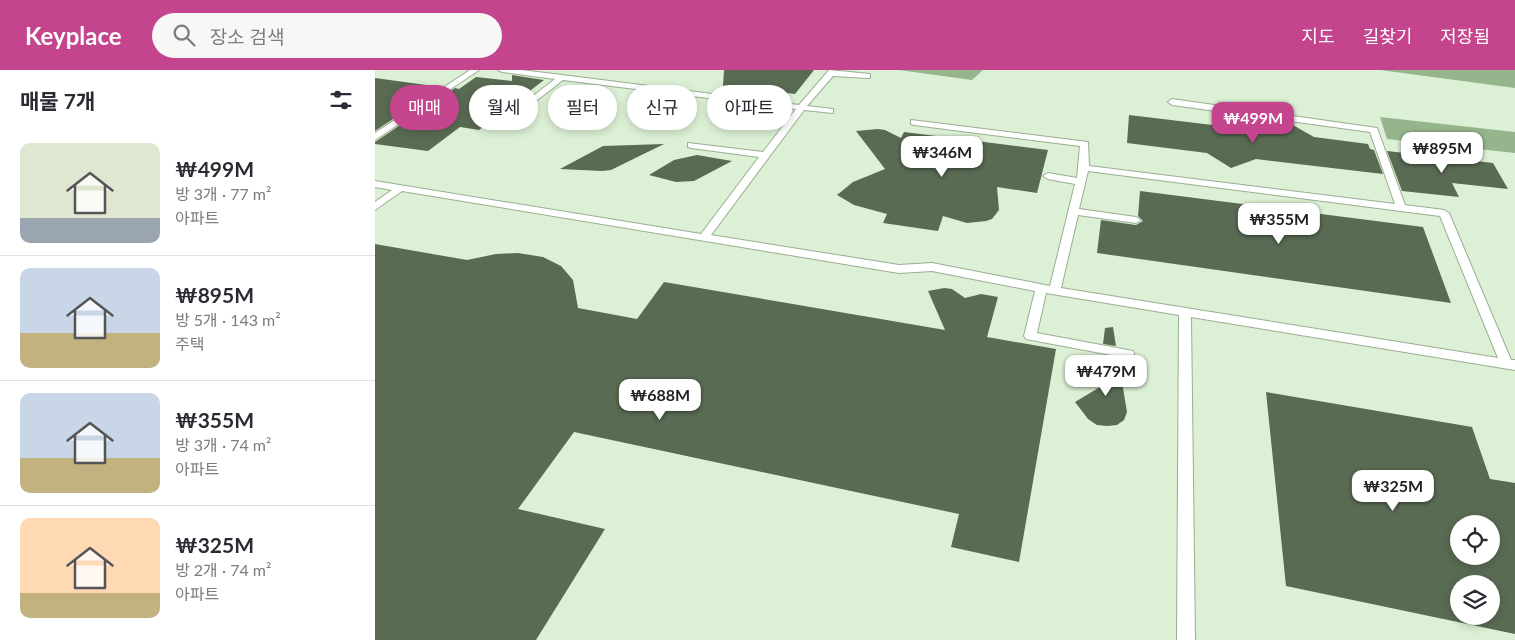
<!DOCTYPE html>
<html lang="ko">
<meta charset="utf-8">
<style>
:root{--surface:#fff;--page:#f7f7f7;--text:#2b2b33;--muted:#7c7c81;--line:#e1e1e2;--accent:#c4448d}
body{margin:0;font-family:Lato,"Noto Sans KR",sans-serif;background:var(--page);color:var(--text);height:100vh;display:flex;flex-direction:column;font-size:19px;white-space:nowrap}
*{box-sizing:border-box;margin:0}
p{font-size:16px;color:var(--muted)}
.icon{flex:none;width:28px;height:28px;fill:none;stroke:currentColor;stroke-width:2;stroke-linecap:round;stroke-linejoin:round}
.map{position:relative;flex:1;overflow:hidden}
.panel{display:flex;flex-direction:column;background:var(--surface);width:375px}
.panel>*{flex:none}
.banner{position:absolute;left:15px;top:15px;width:475px;height:45px;display:flex;gap:10px}
.tools{position:absolute;left:1075px;top:445px;display:grid;gap:10px}
.tools a{display:grid;place-items:center;width:50px;height:50px;border-radius:50%;background:var(--surface);box-shadow:0 2px 8px #0003;font-size:25px}
.price{position:absolute;translate:-50% -42px;padding:0 11px;border-radius:10px;background:#fff;color:#222;font-size:16px;line-height:32px;filter:drop-shadow(0 1px 2px #0008)}
.price::after{content:'';position:absolute;left:50%;top:30px;width:15px;height:11px;margin-left:-8px;background:inherit;clip-path:polygon(0 0,100% 0,50% 100%)}
.price.on{background:var(--accent);color:#fff}
ul{padding:0;list-style:none}
li{display:flex;align-items:center;gap:15px;height:125px;padding:0 20px}
li+li{border-top:1px solid var(--line)}
li span{display:grid;place-items:center;flex:none;width:140px;height:100px;border-radius:10px;color:#555}
li>.icon{margin-inline-start:auto}
span .icon{width:60px;height:60px;fill:#fffc;stroke-width:1}
li b{font-size:21px}
h2{display:flex;justify-content:space-between;align-items:center;height:60px;padding:0 20px;font-size:21px}
.tag{padding:0 18px;border-radius:22px;background:var(--surface);box-shadow:0 2px 8px #0003;font-size:18px;line-height:45px}
.tag.on{background:var(--accent);color:#fff}
header{display:flex;align-items:center;gap:30px;box-sizing:border-box;height:70px;padding:0 25px;background:var(--accent);color:#fff}
header strong{font-size:24px}
nav{display:flex;gap:28px;margin-inline-start:auto;font-size:18px}
.search{width:350px;height:45px;background:var(--page);display:flex;align-items:center;gap:12px;box-sizing:border-box;padding:0 18px;border-radius:28px;color:var(--muted);font-size:19px}
main{display:flex;flex:1;min-height:0}
.map>svg:first-child{display:block}
.water{fill:#96b58d}
.building{fill:#596b53;fill-rule:evenodd}
.lines{fill:none;stroke-linecap:round;stroke-linejoin:round}
.lane-casing{stroke:#99ae93;stroke-width:2}
.lane{fill:#fff;fill-rule:evenodd}
</style>
<header>
<strong>Keyplace</strong>
<div class="search"><svg class="icon" aria-label="search" viewBox="0 0 24 24"><circle cx="10" cy="10" r="6"/><path d="M15 15l6 6"/></svg>장소 검색</div>
<nav><a>지도</a><a>길찾기</a><a>저장됨</a></nav>
</header>
<main>
<section class="panel">
<h2>매물 7개<svg class="icon" aria-label="filters" viewBox="0 0 24 24"><path d="M4 7h16M4 17h16"/><circle cx="9" cy="7" r="2"/><circle cx="15" cy="17" r="2"/></svg></h2>
<ul>
<li><span style="background:linear-gradient(#dfe7d0 75%,#9aa5b1 0)"><svg class="icon" aria-label="home" viewBox="0 0 24 24"><path d="M3 11l9-7 9 7M6 9v11h12V9"/></svg></span><div><b>₩499M</b><p>방 3개 · 77 m²</p><p>아파트</p></div></li>
<li><span style="background:linear-gradient(#c9d6e8 65%,#c2b280 0)"><svg class="icon" aria-label="home" viewBox="0 0 24 24"><path d="M3 11l9-7 9 7M6 9v11h12V9"/></svg></span><div><b>₩895M</b><p>방 5개 · 143 m²</p><p>주택</p></div></li>
<li><span style="background:linear-gradient(#c9d6e8 65%,#c2b280 0)"><svg class="icon" aria-label="home" viewBox="0 0 24 24"><path d="M3 11l9-7 9 7M6 9v11h12V9"/></svg></span><div><b>₩355M</b><p>방 3개 · 74 m²</p><p>아파트</p></div></li>
<li><span style="background:linear-gradient(#ffd9b3 75%,#c2b280 0)"><svg class="icon" aria-label="home" viewBox="0 0 24 24"><path d="M3 11l9-7 9 7M6 9v11h12V9"/></svg></span><div><b>₩325M</b><p>방 2개 · 74 m²</p><p>아파트</p></div></li>
</ul>
</section>
<div class="map">
<svg width="1140" height="570" viewBox="0 0 1140 570">
<rect width="100%" height="100%" fill="#dbf0d4"/>
<!-- water -->
<path class="water" d="M 524,0 L 608,0 L 597,10 Z
M 1005,0 L 1140,0 L 1140,18 Z
M 1005,47 L 1140,62 L 1140,83 L 1012,69 Z"/>
<!-- building -->
<path class="building" d="M 349,0 L 439,0 L 420,24 L 348,16 Z
M 137,5 L 169,10 L 104,60 L 85,57 L 53,81 L 0,74 L 0,72 L 80,18 L 84,19 L 101,7 L 137,11 Z
M 0,8 L 66,17 L 0,61 Z
M 754,45 L 896,62 L 916,54 L 939,67 L 993,74 L 995,79 L 999,80 L 1008,104 L 881,89 L 856,98 L 832,83 L 752,73 Z
M 503,59 L 510,60 L 526,68 L 529,62 L 673,80 L 662,123 L 622,117 L 624,140 L 617,149 L 611,151 L 592,153 L 568,146 L 563,161 L 508,153 L 512,144 L 479,135 L 462,125 L 478,112 L 510,99 L 481,61 Z
M 289,74 L 236,100 L 227,101 L 185,99 L 228,76 Z
M 1012,81 L 1118,93 L 1133,119 L 1077,113 L 1084,127 L 1027,121 Z
M 322,85 L 357,91 L 319,111 L 301,112 L 274,105 L 299,90 Z
M 765,121 L 1048,157 L 1076,233 L 722,183 L 726,150 L 761,155 L 768,151 L 763,146 Z
M 0,174 L 92,190 L 121,184 L 143,183 L 168,187 L 186,196 L 198,210 L 203,238 L 262,249 L 289,212 L 570,260 L 553,221 L 569,218 L 577,219 L 590,228 L 606,224 L 623,227 L 612,267 L 681,279 L 644,492 L 576,477 L 584,444 L 199,362 L 143,439 L 230,459 L 161,570 L 0,570 Z
M 738,257 L 741,276 L 728,274 L 730,258 Z
M 727,285 L 743,288 L 752,342 L 749,350 L 742,355 L 732,356 L 722,355 L 713,349 L 700,332 L 725,317 Z
M 891,322 L 1097,357 L 1115,409 L 1140,413 L 1140,564 L 911,516 ZM 1084,454 L 1116,454 L 1116,486 L 1084,486 ZM 1084,514 L 1116,514 L 1116,546 L 1084,546 Z"/>
<g class="lines">
<defs>
<path id="lane" d="M 95,0 L 104,0 L 0,70 L 0,63 Z
M 123,0 L 146,0 L 187,5 L 424,35 L 454,0 L 495,4 L 495,8 L 492,8 L 458,6 L 432,36 L 458,39 L 458,43 L 429,40 L 336,165 L 524,195 L 557,193 L 675,216 L 700,114 L 673,109 L 668,106 L 673,103 L 702,108 L 705,76 L 539,55 L 536,54 L 536,50 L 713,72 L 714,96 L 1020,134 L 995,62 L 797,35 L 793,32 L 797,29 L 1002,58 L 1030,135 L 1069,140 L 1074,143 L 1136,290 L 1140,290 L 1140,300 L 816,247 L 820,570 L 802,570 L 804,245 L 671,223 L 662,263 L 758,281 C 761,286 760,292 757,296 L 749,296 L 747,287 L 651,269 L 649,266 L 660,221 L 557,201 L 524,203 L 27,121 L 0,140 L 0,132 L 17,120 L 0,117 L 0,111 L 326,164 L 384,87 L 316,78 L 313,77 L 313,73 L 388,82 L 421,39 L 188,10 L 138,49 L 134,46 L 135,44 L 180,9 L 127,2 ZM 713,101 L 1065,146 L 1123,288 L 686,218 L 703,145 L 761,153 L 766,150 L 761,147 L 704,139 Z"/>
</defs>
<!-- lane casing -->
<use href="#lane" class="lane-casing"/>
<!-- lane -->
<use href="#lane" class="lane"/>
</g>
</svg>
<div class="tools">
<a><svg class="icon" aria-label="locate" viewBox="0 0 24 24"><circle cx="12" cy="12" r="6"/><path d="M12 2v4M12 18v4M2 12h4M18 12h4"/></svg></a>
<a><svg class="icon" aria-label="layers" viewBox="0 0 24 24"><path d="M12 4l9 5-9 5-9-5zM3 14l9 5 9-5"/></svg></a>
</div>
<b class="price on" style="left:878px;top:74px">₩499M</b>
<b class="price" style="left:1067px;top:104px">₩895M</b>
<b class="price" style="left:567px;top:108px">₩346M</b>
<b class="price" style="left:904px;top:175px">₩355M</b>
<b class="price" style="left:731px;top:327px">₩479M</b>
<b class="price" style="left:285px;top:351px">₩688M</b>
<b class="price" style="left:1018px;top:442px">₩325M</b>
<div class="banner">
<a class="tag on">매매</a>
<a class="tag">월세</a>
<a class="tag">필터</a>
<a class="tag">신규</a>
<a class="tag">아파트</a>
</div>
</div>
</main>
